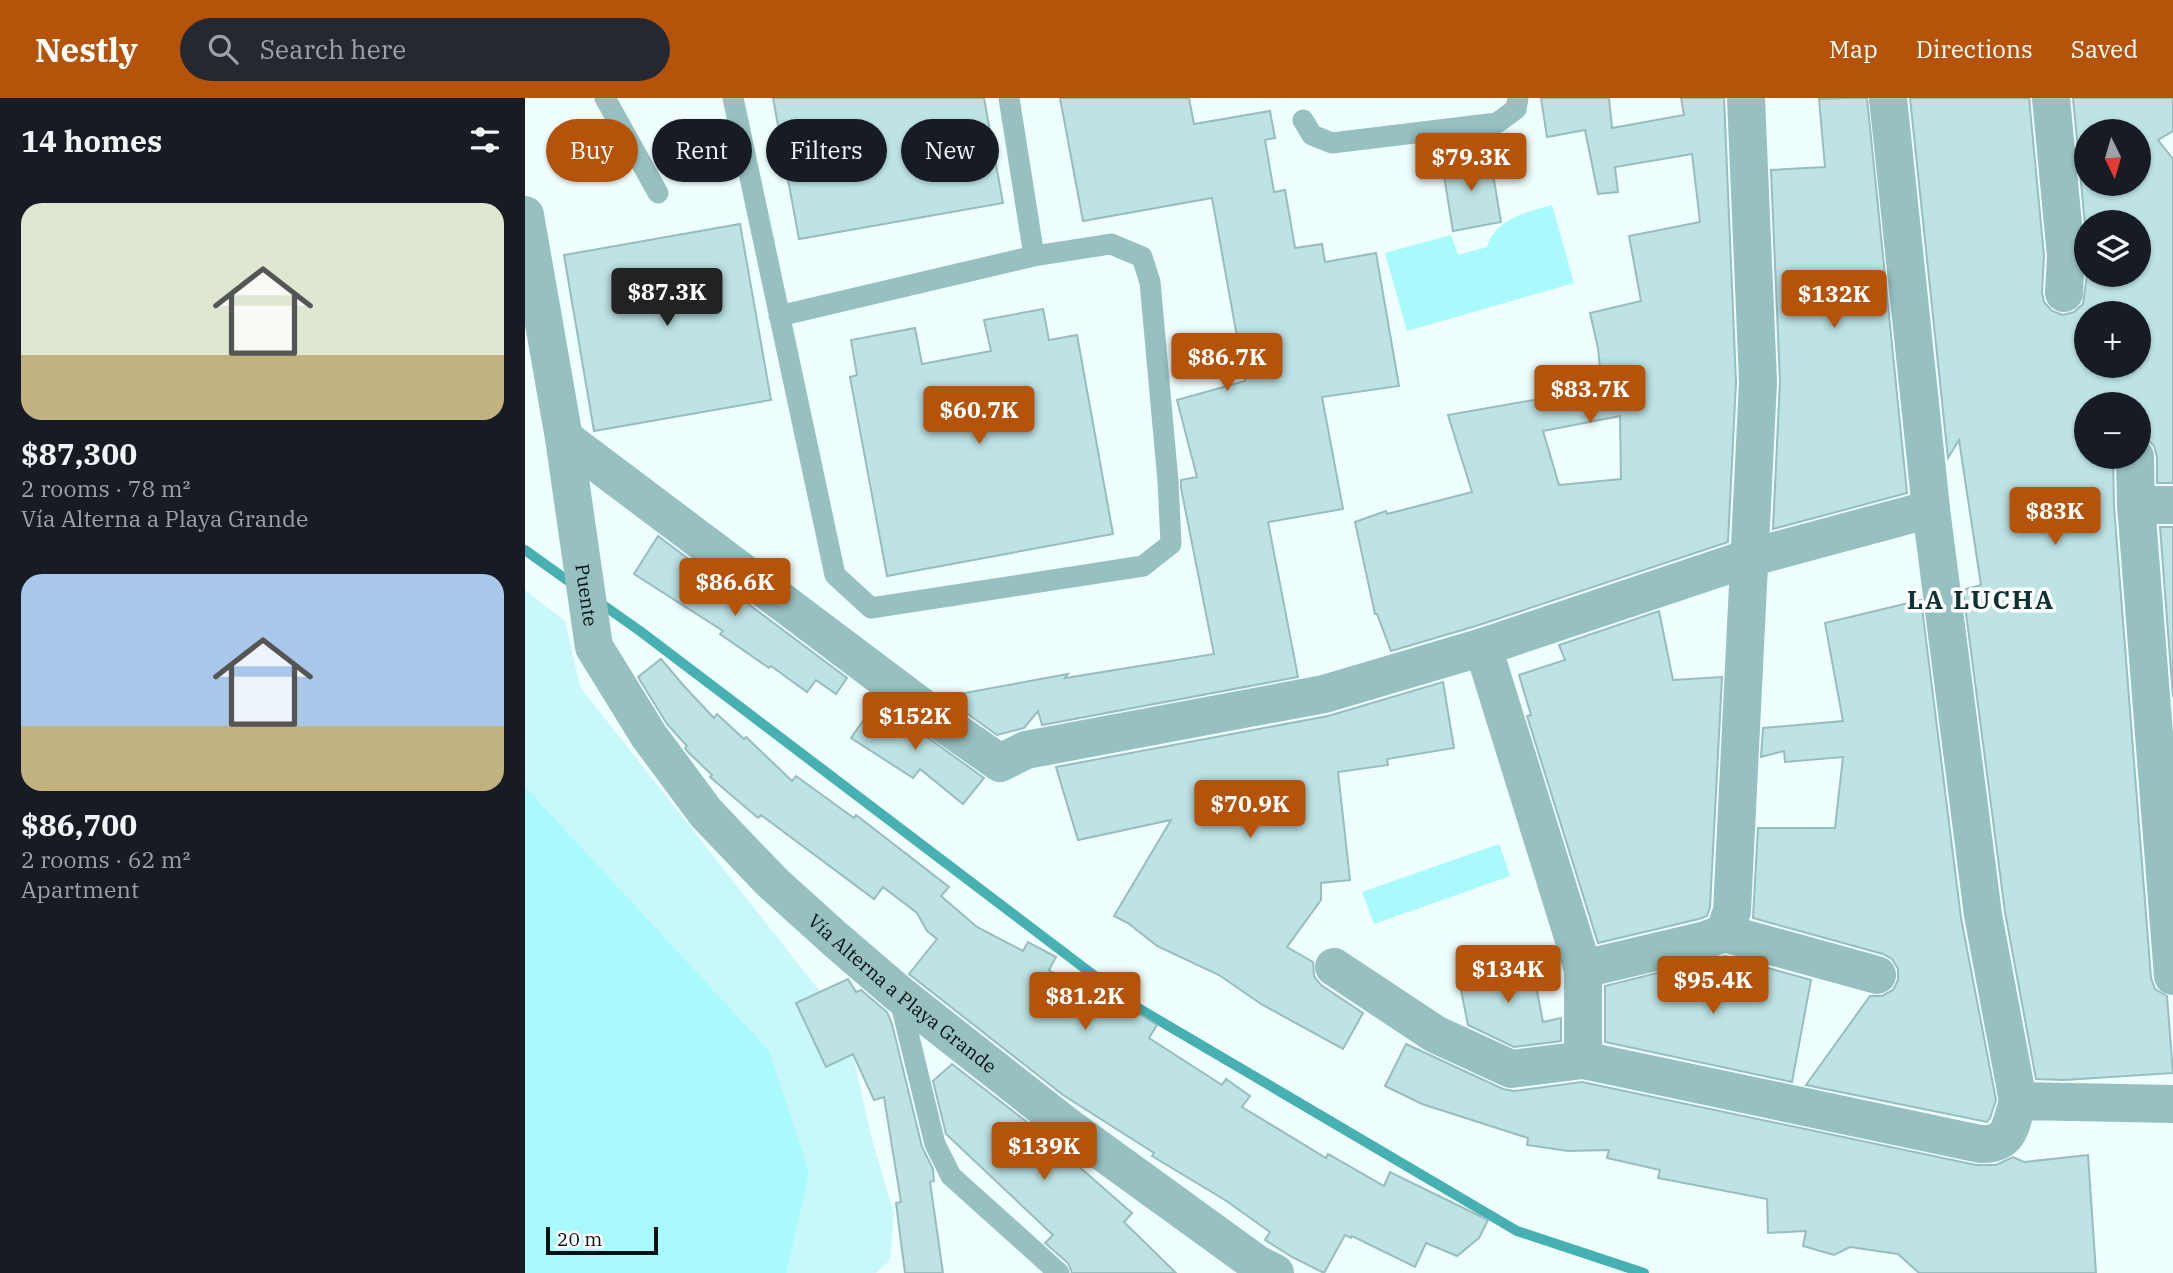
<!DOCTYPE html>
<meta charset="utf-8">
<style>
:root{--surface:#171b24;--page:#242831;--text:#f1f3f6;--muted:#9ea1a6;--accent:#b45309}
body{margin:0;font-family:"IBM Plex Serif",serif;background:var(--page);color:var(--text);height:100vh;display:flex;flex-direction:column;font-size:26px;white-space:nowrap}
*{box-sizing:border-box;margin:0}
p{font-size:23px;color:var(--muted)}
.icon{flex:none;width:38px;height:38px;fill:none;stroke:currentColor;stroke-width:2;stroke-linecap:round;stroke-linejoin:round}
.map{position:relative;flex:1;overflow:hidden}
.side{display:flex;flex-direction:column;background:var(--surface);width:525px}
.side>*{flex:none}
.top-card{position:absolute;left:21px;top:21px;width:665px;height:63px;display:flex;gap:14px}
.needle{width:46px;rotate:175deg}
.fabs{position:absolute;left:1549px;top:21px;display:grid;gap:14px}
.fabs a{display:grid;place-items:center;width:77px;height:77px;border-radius:50%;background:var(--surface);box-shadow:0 2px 5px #0004;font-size:35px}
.scale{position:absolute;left:21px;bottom:18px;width:112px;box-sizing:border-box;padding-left:7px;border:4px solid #041112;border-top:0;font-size:19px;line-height:24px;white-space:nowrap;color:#041112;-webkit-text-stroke:5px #fff;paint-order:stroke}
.price{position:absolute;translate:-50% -60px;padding:0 16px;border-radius:7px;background:var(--accent);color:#fff;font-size:23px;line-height:46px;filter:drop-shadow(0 2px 4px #0008)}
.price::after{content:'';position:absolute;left:50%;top:42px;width:21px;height:16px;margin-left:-10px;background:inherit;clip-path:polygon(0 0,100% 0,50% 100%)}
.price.on{background:#222;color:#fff}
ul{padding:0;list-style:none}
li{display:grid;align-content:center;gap:14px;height:371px;padding:0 21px}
li span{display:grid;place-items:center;height:217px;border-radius:21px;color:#555}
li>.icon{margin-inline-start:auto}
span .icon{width:126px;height:126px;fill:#fffc;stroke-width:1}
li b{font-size:30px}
h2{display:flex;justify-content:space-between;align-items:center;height:84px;padding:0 21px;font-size:30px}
.tag{padding:0 24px;border-radius:32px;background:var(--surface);box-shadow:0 2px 5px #0004;font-size:24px;line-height:63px}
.tag.on{background:var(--accent);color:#fff}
header{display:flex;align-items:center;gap:42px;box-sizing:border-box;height:98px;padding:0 35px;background:var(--accent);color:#fff}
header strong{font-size:33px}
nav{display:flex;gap:38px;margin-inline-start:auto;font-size:24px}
.search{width:490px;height:63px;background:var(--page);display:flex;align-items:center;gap:18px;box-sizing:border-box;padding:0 24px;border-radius:38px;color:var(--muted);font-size:26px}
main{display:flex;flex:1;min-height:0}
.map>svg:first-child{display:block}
.built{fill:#c8f8f9}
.green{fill:#a8fafc}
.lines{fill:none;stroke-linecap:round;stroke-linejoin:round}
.stream{stroke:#46b0b3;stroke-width:10}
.building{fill:#bde3e4;stroke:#98bdbe;stroke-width:2;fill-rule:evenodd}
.service{stroke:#97c0c0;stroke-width:21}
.minor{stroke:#97c0c0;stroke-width:38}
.labels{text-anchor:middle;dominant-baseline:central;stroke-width:7;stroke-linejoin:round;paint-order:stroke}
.street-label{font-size:19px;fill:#041112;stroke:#fff}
.district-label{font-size:26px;font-weight:bold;letter-spacing:2px;fill:#0e3232;stroke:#fff}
</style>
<header>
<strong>Nestly</strong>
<div class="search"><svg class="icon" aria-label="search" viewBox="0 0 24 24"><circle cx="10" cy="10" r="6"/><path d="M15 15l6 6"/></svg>Search here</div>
<nav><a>Map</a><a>Directions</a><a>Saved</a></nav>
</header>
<main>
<section class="side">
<h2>14 homes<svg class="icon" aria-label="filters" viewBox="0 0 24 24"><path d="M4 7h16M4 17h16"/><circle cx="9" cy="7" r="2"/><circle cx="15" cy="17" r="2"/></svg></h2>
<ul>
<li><span style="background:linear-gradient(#dfe7d0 70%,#c2b280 0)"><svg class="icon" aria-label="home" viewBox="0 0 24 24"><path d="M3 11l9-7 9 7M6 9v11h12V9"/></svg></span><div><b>$87,300</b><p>2 rooms · 78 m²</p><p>Vía Alterna a Playa Grande</p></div></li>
<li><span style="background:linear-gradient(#a9c7e8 70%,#c2b280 0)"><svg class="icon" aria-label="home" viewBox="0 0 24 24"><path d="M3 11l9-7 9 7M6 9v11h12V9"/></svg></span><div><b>$86,700</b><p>2 rooms · 62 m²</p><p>Apartment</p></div></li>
</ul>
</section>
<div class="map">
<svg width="1648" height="1175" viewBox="0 0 1648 1175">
<rect width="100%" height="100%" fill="#effefe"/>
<!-- built -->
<path class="built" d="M 0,492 L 40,523 L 55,589 L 315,919 L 328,957 L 346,1038 L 369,1116 L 365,1162 L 351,1175 L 0,1175 Z"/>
<!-- green -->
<path class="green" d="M 1027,107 L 1049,185 L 882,233 L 860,155 L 926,137 L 933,157 L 962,149 C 971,120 1001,115 1027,107 Z
M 0,689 L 244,953 L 284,1075 L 261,1175 L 0,1175 Z
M 974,746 L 985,778 L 849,826 L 837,794 Z"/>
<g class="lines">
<!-- stream -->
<path class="stream" d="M 0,452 L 49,487
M 71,502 L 115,533 L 608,907 L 992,1133 L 1119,1175"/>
</g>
<!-- building -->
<path class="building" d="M 248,0 L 459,0 L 478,105 L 274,141 Z
M 535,0 L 664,0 L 669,26 L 745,13 L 750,40 L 740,42 L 749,94 L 760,92 L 770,150 L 797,146 L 800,164 L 851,155 L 874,288 L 797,299 L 818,411 L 743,424 L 773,579 L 517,627 L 513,613 L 499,630 L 472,637 L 437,612 L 434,596 L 543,576 L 540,580 L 689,556 L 656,390 L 656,382 L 672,379 L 652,302 L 720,283 L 687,100 L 558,123 Z
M 1016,0 L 1084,0 L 1087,30 L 1159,17 L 1156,0 L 1199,0 L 1211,284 L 1203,444 L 951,528 L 866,553 L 852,516 L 850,516 L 830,424 L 861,413 L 862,416 L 947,394 L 923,317 L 1077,290 L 1073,250 L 1065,215 L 1116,203 L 1104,138 L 1175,124 L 1167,56 L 1090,69 L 1093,94 L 1073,96 L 1060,32 L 1022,39 ZM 1095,318 L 1096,381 L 1034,387 L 1018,333 Z
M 1325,0 L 1342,0 L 1382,395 L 1248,431 L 1255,283 L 1246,72 L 1300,69 L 1294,1 Z
M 1385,0 L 1504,0 L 1519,158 L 1517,194 L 1519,204 L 1527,213 L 1538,217 L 1549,214 L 1558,206 L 1562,177 L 1614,177 L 1614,124 L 1561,124 L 1561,137 L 1548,0 L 1648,0 L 1648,33 L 1633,42 L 1648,61 L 1648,385 L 1632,385 L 1632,359 L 1629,348 L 1621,340 L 1614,338 L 1614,306 L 1561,306 L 1561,359 L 1588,359 L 1589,409 L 1626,880 L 1630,891 L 1642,898 L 1648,975 L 1539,982 L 1511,981 L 1480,814 L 1438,492 L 1456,487 L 1434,342 L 1423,360 ZM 1561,33 L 1614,33 L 1614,86 L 1561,86 ZM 1561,215 L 1614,215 L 1614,268 L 1561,268 Z
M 965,58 L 976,124 L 928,133 L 917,66 Z
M 215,126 L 246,302 L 69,333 L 39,157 Z
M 518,211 L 524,242 L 552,237 L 588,436 L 362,478 L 325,279 L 332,277 L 326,242 L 390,230 L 397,266 L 466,253 L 459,222 Z
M 1635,429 L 1648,429 L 1648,599 Z
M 133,438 L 322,580 L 311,596 L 291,582 L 282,594 L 246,568 L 244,570 L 195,536 L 198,533 L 109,476 Z
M 1396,502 L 1436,820 L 1471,1002 L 1465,1020 L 1462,1024 L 1281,987 L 1345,898 L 1357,898 L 1368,892 L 1373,882 L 1373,871 L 1367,861 L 1358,856 L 1228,820 L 1233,730 L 1310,730 L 1318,659 L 1260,664 L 1259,653 L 1236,659 L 1238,630 L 1318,623 L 1300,525 Z
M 1134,513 L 1148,582 L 1197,579 L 1185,809 L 1182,818 L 1174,821 L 1073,845 L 1002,618 L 1006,617 L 994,577 L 1040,562 L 1034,547 Z
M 136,561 L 158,587 L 189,620 L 192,616 L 219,641 L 221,639 L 267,683 L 271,678 L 329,720 L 331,717 L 424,789 L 416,798 L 452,829 L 498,853 L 503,844 L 531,859 L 524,872 L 574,905 L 581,895 L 632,927 L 624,940 L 697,987 L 701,981 L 725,998 L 717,1009 L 801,1060 L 803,1056 L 859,1088 L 865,1074 L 963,1122 L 954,1140 L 932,1158 L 901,1145 L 890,1169 L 827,1138 L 826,1140 L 820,1137 L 799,1175 L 767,1159 L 740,1142 L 745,1134 L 700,1102 L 627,1058 L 629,1055 L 538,997 L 384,876 L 412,841 L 402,833 L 392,815 L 358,789 L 349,801 L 236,717 L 233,720 L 185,679 L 187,677 L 163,654 L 160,650 L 162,648 L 142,626 L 113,579 Z
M 918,584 L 929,650 L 862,661 L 863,667 L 813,674 L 825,782 L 796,785 L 796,802 L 762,849 L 788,864 L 789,878 L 796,887 L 838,915 L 818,951 L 736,906 L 694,877 L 632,848 L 603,825 L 589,818 L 646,722 L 553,742 L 531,669 L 803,618 Z
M 352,603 L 459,680 L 438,706 L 395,671 L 388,680 L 326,640 Z
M 1200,858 L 1286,882 L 1267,984 L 1080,944 L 1080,888 Z
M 1006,862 L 1018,924 L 1036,920 L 1036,943 L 989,949 L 943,927 L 933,877 Z
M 323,881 L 331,894 L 336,892 L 362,914 L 367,926 L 397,1049 L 408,1071 L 409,1083 L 405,1084 L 418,1175 L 380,1175 L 371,1105 L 376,1104 L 359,999 L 349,1002 L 328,956 L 301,969 L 271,905 Z
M 881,946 L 978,991 L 989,993 L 1057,984 L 1451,1067 L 1471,1067 L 1488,1059 L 1499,1064 L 1563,1057 L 1571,1175 L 1394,1175 L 1373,1156 L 1325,1149 L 1309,1157 L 1278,1148 L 1281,1133 L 1243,1135 L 1242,1101 L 1133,1080 L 1135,1072 L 1082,1060 L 1084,1052 L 1043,1053 L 1002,1047 L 1003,1040 L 897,1006 L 860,988 Z
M 427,966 L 511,1031 L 607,1115 L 599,1124 L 651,1175 L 547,1175 L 543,1165 L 520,1145 L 528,1137 L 421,1036 L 408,983 Z"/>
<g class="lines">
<!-- service -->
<path class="service" d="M 80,0 L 133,95
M 208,0 L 310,477 L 346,510 L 618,468 L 646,446 L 643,383 L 625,184 L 617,159 L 586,146 L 509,158 L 254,218
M 484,0 L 509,158
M 778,22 L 787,37 L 807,45 L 972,25 L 991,11 L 993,0
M 374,898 L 410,1046 L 426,1078 L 534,1175"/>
<!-- minor -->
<g class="minor">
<path d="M 1363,0 L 1406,411 L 1458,817 L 1493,1003"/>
<path d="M 1526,0 L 1541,158 L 1539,195"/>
<path id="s1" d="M 0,117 L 39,340 L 69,549 L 124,638 L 181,715 L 247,784 L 310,841 L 374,896 L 543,1029 L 732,1166 L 750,1175"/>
<path d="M 39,340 L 422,628 L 475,665 L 501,652 L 799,596 L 958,549 L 1224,460 L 1406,411"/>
<path d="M 1610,359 L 1611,407 L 1648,878"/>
<path d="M 1611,407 L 1648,407"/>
<path d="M 958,549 L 1058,871 L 1058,962"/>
<path d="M 1199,835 L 1352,877"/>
<path d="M 809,869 L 910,936 L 986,971 L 1058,962 L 1455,1046 C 1486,1047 1485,1028 1493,1003 L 1648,1006"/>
<path d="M 1058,871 L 1181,842 L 1199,835 L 1207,813 L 1233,284 L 1221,0"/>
</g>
</g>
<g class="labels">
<!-- street labels -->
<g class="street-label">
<text stroke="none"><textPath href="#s1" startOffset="385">Puente</textPath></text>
<text stroke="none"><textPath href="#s1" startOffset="905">Vía Alterna a Playa Grande</textPath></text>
</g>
<!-- district labels -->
<g class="district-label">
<text x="1456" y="501">LA LUCHA</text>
</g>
</g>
</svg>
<div class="fabs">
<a><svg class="needle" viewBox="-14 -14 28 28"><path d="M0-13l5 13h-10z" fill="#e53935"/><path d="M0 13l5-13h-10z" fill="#9ea1a6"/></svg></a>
<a><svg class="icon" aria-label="layers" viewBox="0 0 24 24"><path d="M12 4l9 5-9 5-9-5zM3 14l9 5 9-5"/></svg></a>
<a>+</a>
<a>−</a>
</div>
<div class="scale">20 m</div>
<b class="price" style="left:946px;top:95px">$79.3K</b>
<b class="price on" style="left:142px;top:230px">$87.3K</b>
<b class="price" style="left:1309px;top:232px">$132K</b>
<b class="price" style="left:702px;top:295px">$86.7K</b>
<b class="price" style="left:1065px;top:327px">$83.7K</b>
<b class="price" style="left:454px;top:348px">$60.7K</b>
<b class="price" style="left:1530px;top:449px">$83K</b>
<b class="price" style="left:210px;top:520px">$86.6K</b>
<b class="price" style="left:390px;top:654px">$152K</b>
<b class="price" style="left:725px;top:742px">$70.9K</b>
<b class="price" style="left:983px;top:907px">$134K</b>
<b class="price" style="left:1188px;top:918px">$95.4K</b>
<b class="price" style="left:560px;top:934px">$81.2K</b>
<b class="price" style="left:519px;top:1084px">$139K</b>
<div class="top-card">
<a class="tag on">Buy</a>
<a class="tag">Rent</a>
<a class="tag">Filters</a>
<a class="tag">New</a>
</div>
</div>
</main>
